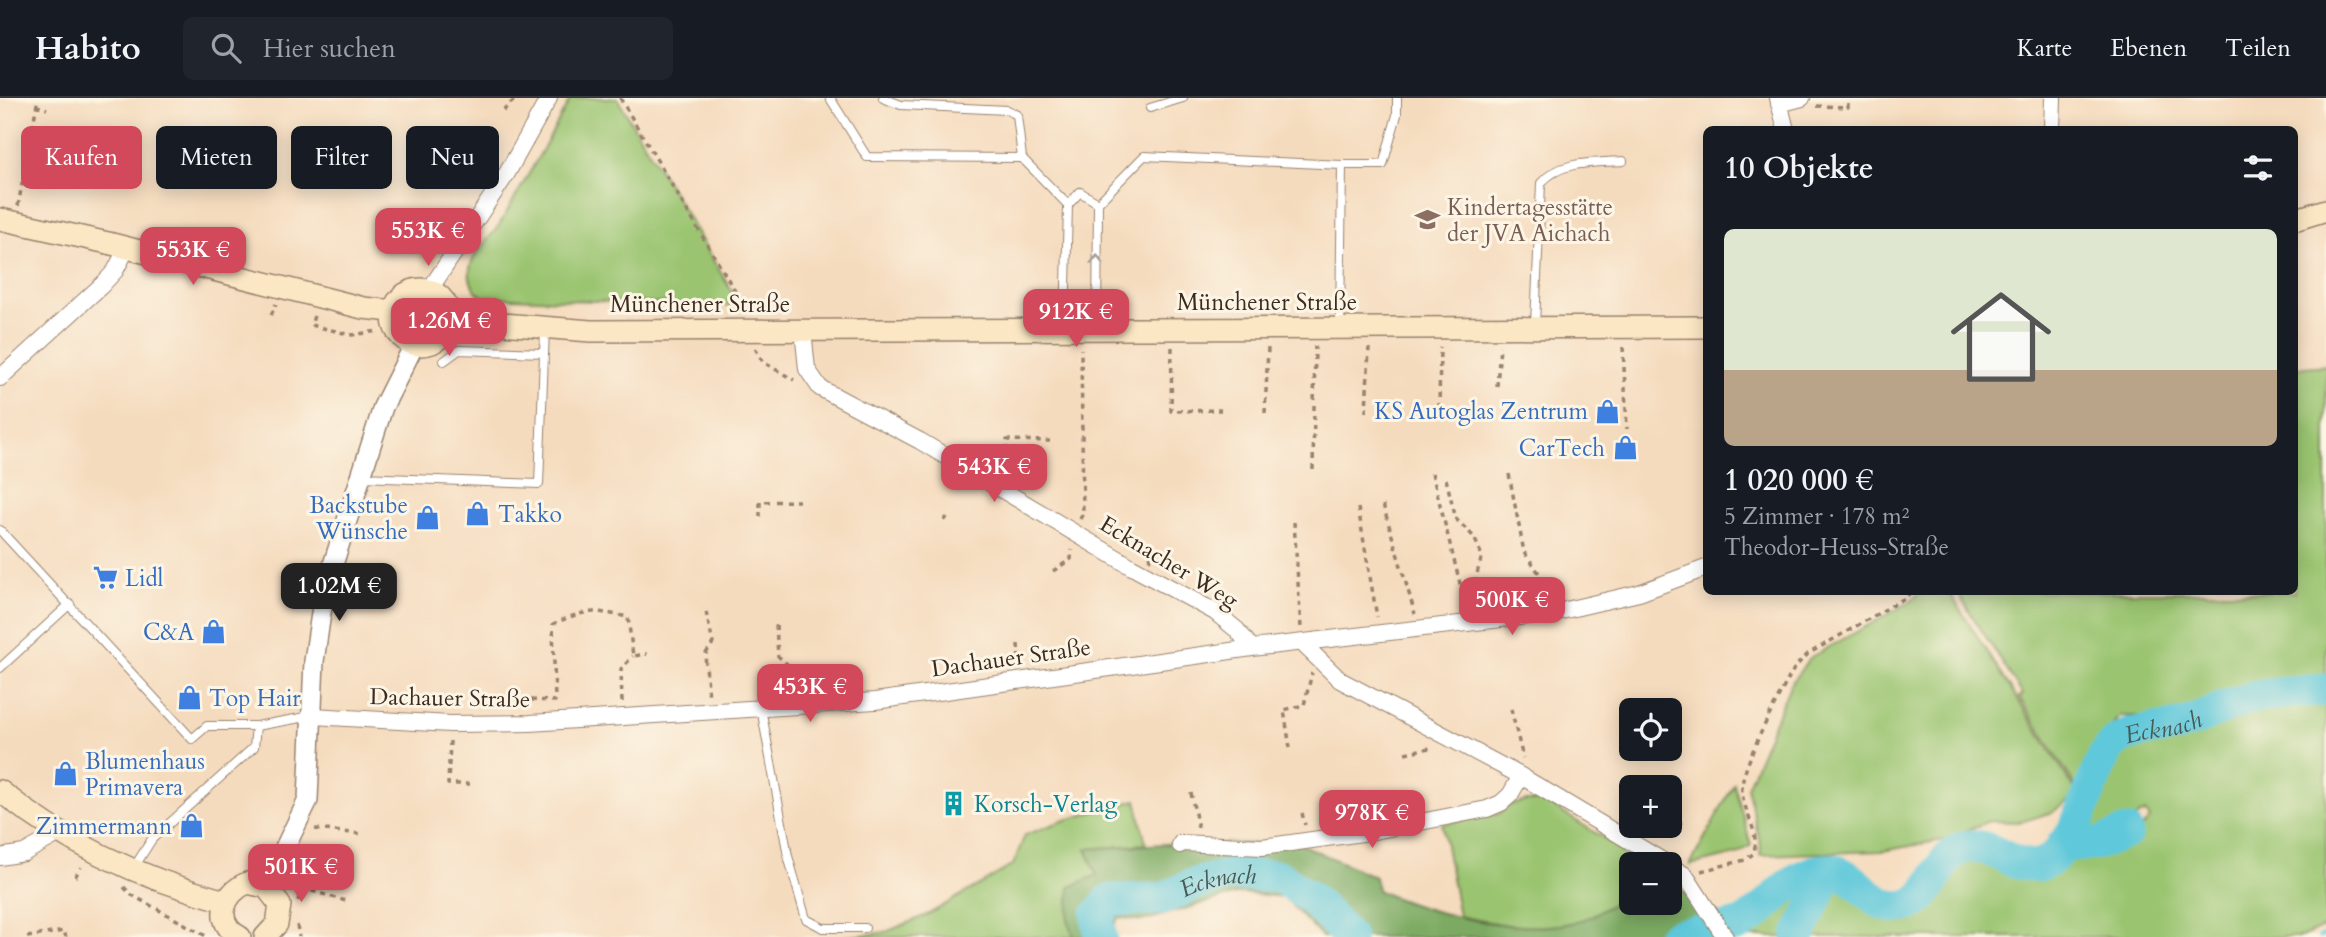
<!DOCTYPE html>
<html lang="de">
<meta charset="utf-8">
<style>
:root{--surface:#171b24;--page:#20242c;--text:#f1f3f6;--muted:#9ea1a6;--line:#363941;--accent:#d1495b}
body{margin:0;font-family:Cardo,serif;background:var(--page);color:var(--text);height:100vh;display:flex;flex-direction:column;font-size:26px;white-space:nowrap}
*{box-sizing:border-box;margin:0}
p{font-size:23px;color:var(--muted)}
.icon{flex:none;width:38px;height:38px;fill:none;stroke:currentColor;stroke-width:2;stroke-linecap:round;stroke-linejoin:round}
.map{position:relative;flex:1;overflow:hidden}
.panel{position:absolute;left:1703px;top:28px;width:595px;height:469px;display:flex;flex-direction:column;background:var(--surface);border-radius:10px;box-shadow:0 4px 18px #0003}
.panel>*{flex:none}
.hud{position:absolute;left:21px;top:28px;width:665px;height:63px;display:flex;gap:14px}
.controls{position:absolute;left:1619px;top:600px;display:grid;gap:14px}
.controls a{display:grid;place-items:center;width:63px;height:63px;border-radius:10px;background:var(--surface);box-shadow:0 4px 18px #0003;font-size:35px}
.price{position:absolute;translate:-50% -60px;padding:0 16px;border-radius:14px;background:var(--accent);color:#fff;font-size:23px;line-height:46px;filter:drop-shadow(0 2px 4px #0008)}
.price::after{content:'';position:absolute;left:50%;top:42px;width:21px;height:16px;margin-left:-10px;background:inherit;clip-path:polygon(0 0,100% 0,50% 100%)}
.price.current{background:#222;color:#fff}
ul{padding:0;list-style:none}
li{display:grid;align-content:center;gap:14px;height:371px;padding:0 21px}
li+li{border-top:2px solid var(--line)}
li span{display:grid;place-items:center;height:217px;border-radius:10px;color:#555}
li>.icon{margin-inline-start:auto}
span .icon{width:126px;height:126px;fill:#fffc;stroke-width:1}
li b{font-size:30px}
h2{display:flex;justify-content:space-between;align-items:center;height:84px;padding:0 21px;font-size:30px}
.chip{padding:0 24px;border-radius:10px;background:var(--surface);box-shadow:0 4px 18px #0003;font-size:24px;line-height:63px}
.chip.current{background:var(--accent);color:#fff}
header{display:flex;align-items:center;gap:42px;box-sizing:border-box;height:98px;padding:0 35px;background:var(--surface);border-bottom:2px solid var(--line)}
header strong{font-size:33px}
nav{display:flex;gap:38px;margin-inline-start:auto;font-size:24px}
.search{width:490px;height:63px;background:var(--page);display:flex;align-items:center;gap:18px;box-sizing:border-box;padding:0 24px;border-radius:10px;color:var(--muted);font-size:26px}
.map>svg:first-child{display:block}
.green{fill:#9ac470;stroke:#6a7747;stroke-width:2}
.forest{fill:#7baa62;stroke:#5b6a40;stroke-width:2}
.lines{fill:none;stroke-linecap:round;stroke-linejoin:round}
.stream{stroke:#5fc8da;stroke-width:5}
.river{stroke:#5fc8da;stroke-width:33}
.service-casing{stroke:#98826e;stroke-width:10}
.minor-casing{stroke:#98826e;stroke-width:18}
.tertiary-casing{stroke:#98826e;stroke-width:22}
.secondary-casing{stroke:#98826e;stroke-width:24}
.path{stroke:#98826e;stroke-width:3.5;stroke-dasharray:5 5;stroke-linecap:butt}
.service{stroke:#fff;stroke-width:8}
.minor{stroke:#fff;stroke-width:16}
.tertiary{stroke:#fff;stroke-width:19}
.secondary{stroke:#fbe7c3;stroke-width:21}
.oneway{stroke:#a79f9a}
.labels{text-anchor:middle;dominant-baseline:central;stroke-width:6;stroke-linejoin:round;paint-order:stroke}
.education-label{font-size:23px;fill:#785e54;stroke:#fcf5e5;text-anchor:start}
.street-label{font-size:23px;fill:#3b2a1e;stroke:#fcf5e5}
.shop-label{font-size:23px;fill:#366cbe;stroke:#fcf5e5;text-anchor:end}
.culture-label{font-size:23px;fill:#0d838f;stroke:#fcf5e5;text-anchor:start}
.water-label{font-size:24px;font-style:italic;fill:#465956;stroke:#fcf5e5}
</style>
<header>
<strong>Habito</strong>
<div class="search"><svg class="icon" aria-label="search" viewBox="0 0 24 24"><circle cx="10" cy="10" r="6"/><path d="M15 15l6 6"/></svg>Hier suchen</div>
<nav><a>Karte</a><a>Ebenen</a><a>Teilen</a></nav>
</header>
<div class="map">
<svg width="2326" height="839" viewBox="0 0 2326 839">
<rect width="100%" height="100%" fill="#fcf5e5"/>
<filter id="ink" filterUnits="userSpaceOnUse"><feTurbulence type="fractalNoise" baseFrequency=".0143" numOctaves="2"/><feDisplacementMap in="SourceGraphic" scale="14" xChannelSelector="R" yChannelSelector="G"/><feConvolveMatrix kernelMatrix="1 2 1 2 8 2 1 2 1" color-interpolation-filters="sRGB"/></filter>
<filter id="wash" filterUnits="userSpaceOnUse"><feTurbulence type="fractalNoise" baseFrequency=".00686" numOctaves="4" result="noise"/><feDisplacementMap in="SourceGraphic" scale="28" xChannelSelector="R" yChannelSelector="G"/><feGaussianBlur stdDeviation="1.57" result="paint"/><feColorMatrix in="noise" values="0 0 0 0 0 0 0 0 0 0 0 0 0 0 0 0 0 1.4 0 .05"/><feComposite in="paint" operator="in"/></filter>
<g filter="url(#wash)">
<rect width="100%" height="100%" fill="#f5dbbe"/>
<!-- green -->
<path class="green" d="M 571,0 L 617,0 L 737,202 L 733,208 L 483,199 C 472,191 467,180 471,166 C 476,150 490,141 499,127 C 524,85 548,43 571,0 Z
M 2326,267 L 2326,581 L 2253,590 L 2174,619 L 2120,618 L 2113,626 L 2080,695 L 2019,599 L 2023,597 L 1957,494 L 2294,494 L 2294,270 Z
M 1920,494 L 1949,494 L 2078,696 L 2052,714 L 2021,724 L 1989,723 L 1943,742 L 1883,753 L 1760,757 L 1761,749 L 1747,689 L 1791,585 L 1811,559 L 1910,504 Z
M 2326,599 L 2326,828 L 2301,839 L 1812,839 C 1817,818 1820,798 1837,783 C 1860,791 1860,818 1894,820 C 1953,823 1930,762 1967,755 C 1984,752 1993,765 2006,771 C 2034,783 2054,774 2072,753 C 2108,756 2128,749 2150,720 L 2145,714 L 2111,735 L 2087,741 L 2079,735 L 2112,657 L 2133,644 L 2177,637 L 2179,642 C 2232,614 2267,605 2326,599 Z
M 1734,686 L 1751,747 L 1737,756 L 1690,767 Z
M 1136,702 L 1146,746 L 1086,751 L 1097,777 L 1068,822 L 1074,839 L 843,839 L 886,834 L 927,817 L 1013,767 L 1025,737 L 1062,723 Z
M 1526,703 L 1544,703 L 1636,760 L 1639,766 L 1631,766 L 1631,793 C 1615,804 1597,817 1579,823 C 1540,835 1497,826 1459,818 L 1442,726 L 1498,716 L 1511,707 Z
M 1803,786 L 1815,792 L 1789,839 L 1737,839 C 1763,827 1780,803 1803,786 Z"/>
<!-- forest -->
<path class="forest" d="M 1181,745 L 1300,746 L 1375,779 L 1377,792 C 1428,816 1524,839 1579,823 C 1597,817 1615,804 1631,793 L 1631,805 L 1670,805 L 1670,783 L 1693,802 L 1717,839 L 1322,839 L 1284,799 L 1240,795 L 1142,823 L 1118,819 L 1112,834 L 1114,839 L 1074,839 L 1068,822 L 1070,789 L 1097,777 L 1086,751 Z"/>
<g class="lines">
<!-- stream -->
<path class="stream" d="M 2320,839 L 2326,836"/>
<!-- river -->
<g class="river">
<path d="M 2063,746 C 2088,750 2104,745 2127,734"/>
<path id="s1" d="M 1101,839 L 1097,818 L 1110,802 L 1163,801 L 1194,786 L 1230,777 L 1278,778 L 1313,802 L 1349,839"/>
<path id="s2" d="M 1673,839 C 1694,830 1728,834 1745,824 C 1773,808 1793,770 1829,772 C 1861,774 1874,821 1912,806 C 1938,795 1937,752 1970,748 C 1997,746 2023,781 2050,762 C 2078,742 2090,684 2106,655 C 2121,629 2153,635 2178,628 C 2205,621 2229,604 2257,599 C 2280,594 2303,594 2326,592"/>
<path d="M 1798,839 L 1820,793 L 1826,772"/>
</g>
</g>
</g>
<g filter="url(#ink)">
<g class="lines">
<defs>
<path id="service" d="M 830,0 L 867,59 L 1022,60 L 1068,107
M 883,0 L 901,7 L 1007,12 L 1017,17 L 1022,60
M 1150,10 L 1183,0
M 1098,105 L 1144,58 L 1342,67
M 1535,227 L 1541,85 C 1561,62 1594,65 1623,63
M 1065,230 L 1068,107 L 1080,94 L 1098,105 L 1097,230
M 1340,230 L 1342,67 L 1383,67 L 1397,17 L 1397,0
M 444,263 L 459,252 L 543,255
M 362,379 L 539,386 L 545,231
M 0,432 L 192,641 L 207,628 L 256,628 L 312,618
M 0,570 L 70,506
M 761,610 L 788,758 L 806,821 L 823,830 L 865,830
M 133,771 L 152,741 L 254,649 L 256,628"/>
<path id="minor" d="M 1778,0 L 1786,32
M 1779,6 L 1802,0
M 2052,32 L 2053,0
M 430,191 L 506,77 L 549,0
M 803,232 L 807,271 L 820,290 L 920,343 L 1132,469 L 1215,514 L 1237,532 L 1252,550
M 0,280 L 102,187 L 115,173 L 127,150
M 1302,545 L 1340,582 L 1521,678 L 1668,766
M 313,618 L 450,626 L 530,625 L 875,603 L 1252,550 L 1553,515 L 1639,495 L 1706,470
M 1180,747 L 1181,745 L 1262,749 L 1369,734 L 1487,711 L 1501,705 L 1510,697 L 1521,678
M 0,759 L 24,755 L 58,736
M 1670,768 L 1685,777 L 1725,839"/>
<path id="tertiary" d="M 266,789 L 308,702 L 314,563 L 324,495 L 383,309 L 414,247"/>
<path id="secondary" d="M 0,121 L 108,145 L 363,210 L 393,213
M 2294,122 L 2326,112
M393 219a28 28 0 1 1 56 0a28 28 0 1 1-56 0Z
M 450,222 L 591,233 L 1706,229
M 0,693 C 66,746 143,781 225,803
M 240,839 C 213,825 223,795 247,785 L 266,789 L 280,807 L 277,826 L 265,839"/>
</defs>
<!-- service casing -->
<use href="#service" class="service-casing"/>
<!-- minor casing -->
<use href="#minor" class="minor-casing"/>
<!-- tertiary casing -->
<use href="#tertiary" class="tertiary-casing"/>
<!-- secondary casing -->
<use href="#secondary" class="secondary-casing"/>
<!-- path -->
<path class="path" d="M 620,0 L 748,215
M 36,7 L 47,11
M 1817,8 L 1848,9 L 1848,0
M 503,13 L 516,0
M 28,63 L 40,68
M 18,108 L 38,0
M 271,217 L 276,206
M 314,218 L 311,227 L 352,237 L 378,233
M 1172,249 L 1171,313 L 1221,312
M 1623,249 L 1627,331
M 755,250 L 763,264 L 794,282
M 1497,288 L 1500,248
M 1439,310 L 1440,249
M 1366,314 L 1369,250
M 1265,315 L 1268,250
M 1313,372 L 1315,248
M 1003,373 L 1007,342 L 1050,343
M 1432,375 L 1466,509
M 1509,376 L 1524,454 L 1556,499
M 1446,381 L 1456,421 L 1474,439 L 1482,458 L 1474,486 L 1485,506
M 1383,407 L 1415,516
M 1358,410 L 1377,519
M 760,419 L 760,404 L 799,403
M 1080,421 L 1083,415 L 1081,251
M 944,423 L 948,418
M 1294,424 L 1301,530
M 1149,462 L 1155,448
M 1053,473 L 1071,461 L 1072,452
M 1208,490 L 1216,474
M 706,514 L 713,545 L 705,557 L 709,600
M 776,527 L 778,558 L 789,568 L 792,593
M 1018,546 L 1019,565
M 531,602 L 555,603 L 553,526 C 587,511 592,512 628,519 L 633,558 L 647,556
M 622,604 L 621,571 L 633,558
M 1511,611 L 1523,660
M 450,643 L 448,686 L 472,686
M 1290,650 L 1284,612 L 1304,607 L 1312,575
M 1405,655 L 1430,650
M 1191,695 L 1198,731
M 1302,715 L 1305,727
M 315,731 L 362,736
M 1651,736 L 1682,724
M 294,772 L 299,774 L 302,790 L 298,803
M 1701,773 L 1745,762 L 1753,756 C 1762,734 1740,710 1742,688 C 1744,663 1781,593 1795,569 L 1808,556 L 1905,500 L 1911,494
M 75,779 L 81,769
M 124,789 L 130,796 L 208,839
M 302,790 L 346,803
M 297,827 L 299,839
M 27,839 L 64,833 L 66,839"/>
<!-- service -->
<use href="#service" class="service"/>
<!-- minor -->
<use href="#minor" class="minor"/>
<!-- tertiary -->
<use href="#tertiary" class="tertiary"/>
<!-- secondary -->
<use href="#secondary" class="secondary"/>
</g>
<!-- one-way arrows -->
<defs><path id="oneway-chevron" d="M-2-3.5L2.5 0L-2 3.5" fill="none" stroke-width="1.6" stroke-linecap="round" stroke-linejoin="round" transform="scale(1.75)"/></defs>
<use class="oneway" href="#oneway-chevron" transform="translate(1097 162) rotate(-89)"/>
</g>
<!-- icons -->
<defs>
<symbol id="school-bare" viewBox="-9 -9 18 18"><path d="M0-5L7-2L0 1L-7-2ZM-4 1L0 2.5L4 1V4Q0 6-4 4Z" fill="#8d6e63" stroke="#fcf5e5" stroke-width="2.5" paint-order="stroke"/></symbol>
<symbol id="shop-bare" viewBox="-9 -9 18 18"><path d="M-5-2.5h2.3a2.7 3.5 0 0 1 5.4 0H5L5.5 6h-11ZM-1.5-2.5h3a1.5 2.3 0 0 0-3 0Z" fill="#3f7fe0" stroke="#fcf5e5" stroke-width="2.5" paint-order="stroke"/></symbol>
<symbol id="supermarket-bare" viewBox="-9 -9 18 18"><path d="M-6-5.5h2.5l.6 2H6L4.5 2H-2.5L-4.4-4H-6ZM-1.5 3.2a1.3 1.3 0 1 0 .1 0ZM3 3.2a1.3 1.3 0 1 0 .1 0Z" fill="#3f7fe0" stroke="#fcf5e5" stroke-width="2.5" paint-order="stroke"/></symbol>
<symbol id="building-bare" viewBox="-9 -9 18 18"><path d="M-4-6H4V6H1V3H-1V6H-4ZM-2.5-4.3h1.7v1.8h-1.7ZM.8-4.3h1.7v1.8H.8ZM-2.5-1h1.7V.8h-1.7ZM.8-1h1.7V.8H.8Z" fill="#0f9aa8" stroke="#fcf5e5" stroke-width="2.5" paint-order="stroke"/></symbol>
</defs>
<g fill-rule="evenodd">
<use href="#school-bare" x="1410" y="104" width="35" height="35"/>
<use href="#shop-bare" x="1590" y="296" width="35" height="35"/>
<use href="#shop-bare" x="1608" y="332" width="35" height="35"/>
<use href="#shop-bare" x="460" y="398" width="35" height="35"/>
<use href="#shop-bare" x="410" y="402" width="35" height="35"/>
<use href="#supermarket-bare" x="88" y="462" width="35" height="35"/>
<use href="#shop-bare" x="196" y="516" width="35" height="35"/>
<use href="#shop-bare" x="172" y="582" width="35" height="35"/>
<use href="#shop-bare" x="48" y="658" width="35" height="35"/>
<use href="#building-bare" x="936" y="688" width="35" height="35"/>
<use href="#shop-bare" x="174" y="710" width="35" height="35"/>
</g>
<g class="labels">
<!-- education labels -->
<g class="education-label">
<text x="1447" y="109">Kindertagesstätte<tspan x="1447" dy="26">der JVA Aichach</tspan></text>
</g>
<!-- street labels -->
<g class="street-label">
<text x="1267" y="204">Münchener Straße</text>
<text x="700" y="206">Münchener Straße</text>
<text transform="translate(1169 464) rotate(31)">Ecknacher Weg</text>
<text transform="translate(1011 560) rotate(-8)">Dachauer Straße</text>
<text transform="translate(450 600) rotate(1)">Dachauer Straße</text>
</g>
<!-- shop labels -->
<g class="shop-label">
<text x="1588" y="313">KS Autoglas Zentrum</text>
<text x="1605" y="350">CarTech</text>
<text x="408" y="407">Backstube<tspan x="408" dy="26">Wünsche</tspan></text>
<text x="498" y="416" text-anchor="start">Takko</text>
<text x="125" y="480" text-anchor="start">Lidl</text>
<text x="194" y="534">C&amp;A</text>
<text x="209" y="600" text-anchor="start">Top Hair</text>
<text x="85" y="663" text-anchor="start">Blumenhaus<tspan x="85" dy="26">Primavera</tspan></text>
<text x="172" y="728">Zimmermann</text>
</g>
<!-- culture labels -->
<g class="culture-label">
<text x="974" y="706">Korsch-Verlag</text>
</g>
<!-- water labels -->
<g class="water-label">
<text stroke="none"><textPath href="#s2" startOffset="626">Ecknach</textPath></text>
<text stroke="none"><textPath href="#s1" startOffset="154">Ecknach</textPath></text>
</g>
</g>
</svg>
<div class="controls">
<a><svg class="icon" aria-label="locate" viewBox="0 0 24 24"><circle cx="12" cy="12" r="6"/><path d="M12 2v4M12 18v4M2 12h4M18 12h4"/></svg></a>
<a>+</a>
<a>−</a>
</div>
<b class="price" style="left:428px;top:170px">553K €</b>
<b class="price" style="left:193px;top:189px">553K €</b>
<b class="price" style="left:1076px;top:251px">912K €</b>
<b class="price" style="left:449px;top:260px">1.26M €</b>
<b class="price" style="left:994px;top:406px">543K €</b>
<b class="price current" style="left:339px;top:525px">1.02M €</b>
<b class="price" style="left:1512px;top:539px">500K €</b>
<b class="price" style="left:810px;top:626px">453K €</b>
<b class="price" style="left:1372px;top:752px">978K €</b>
<b class="price" style="left:301px;top:806px">501K €</b>
<div class="hud">
<a class="chip current">Kaufen</a>
<a class="chip">Mieten</a>
<a class="chip">Filter</a>
<a class="chip">Neu</a>
</div>
<section class="panel">
<h2>10 Objekte<svg class="icon" aria-label="filters" viewBox="0 0 24 24"><path d="M4 7h16M4 17h16"/><circle cx="9" cy="7" r="2"/><circle cx="15" cy="17" r="2"/></svg></h2>
<ul>
<li><span style="background:linear-gradient(#dfe7d0 65%,#b9a48a 0)"><svg class="icon" aria-label="home" viewBox="0 0 24 24"><path d="M3 11l9-7 9 7M6 9v11h12V9"/></svg></span><div><b>1 020 000 €</b><p>5 Zimmer · 178 m²</p><p>Theodor-Heuss-Straße</p></div></li>
</ul>
</section>
</div>
